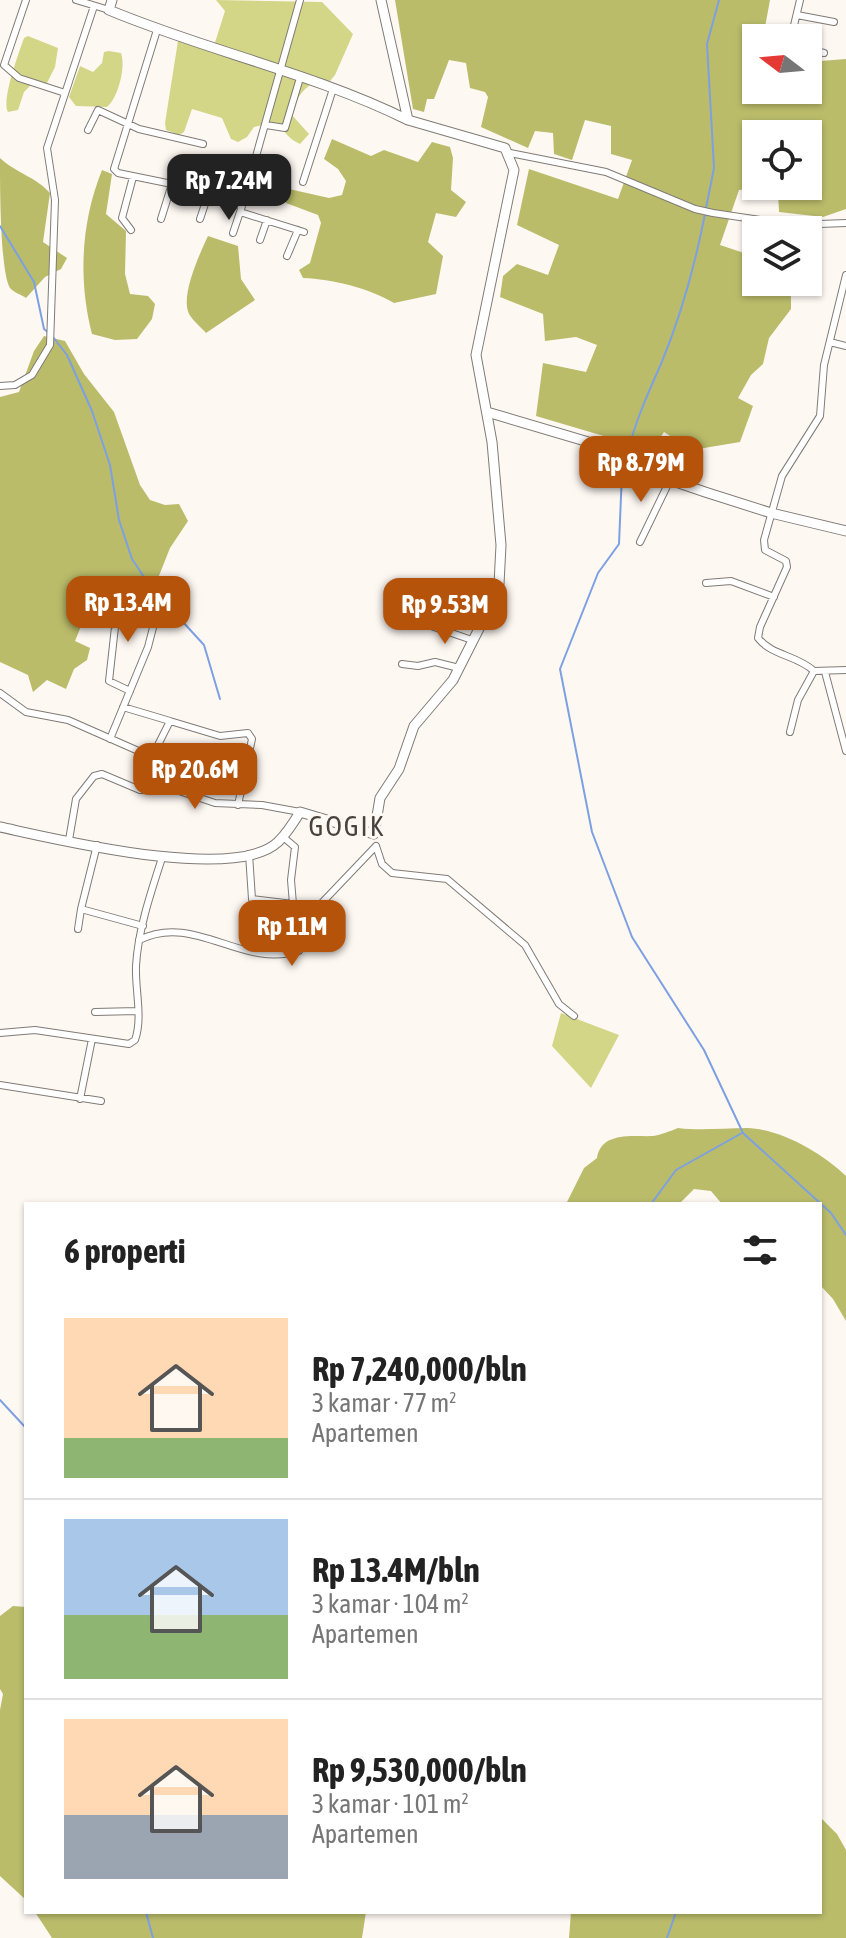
<!DOCTYPE html>
<html lang="id">
<meta charset="utf-8">
<style>
:root{--surface:#fff;--page:#f6f6f6;--text:#222;--muted:#767676;--line:#e0e0e0;--accent:#b45309}
body{margin:0;font-family:"Asap Condensed",sans-serif;background:var(--page);color:var(--text);height:100vh;display:flex;flex-direction:column;font-size:30px;white-space:nowrap}
*{box-sizing:border-box;margin:0}
p{font-size:26px;color:var(--muted)}
.icon{flex:none;width:44px;height:44px;fill:none;stroke:currentColor;stroke-width:2;stroke-linecap:round;stroke-linejoin:round}
.map{position:relative;flex:1;overflow:hidden}
.side{position:absolute;left:24px;top:1202px;width:798px;height:712px;display:flex;flex-direction:column;background:var(--surface);border-radius:0px;box-shadow:0 2px 6px #0004}
.side>*{flex:none}
.needle{width:52px;rotate:286deg}
.controls{position:absolute;left:742px;top:24px;display:grid;gap:16px}
.controls a{display:grid;place-items:center;width:80px;height:80px;border-radius:0px;background:var(--surface);box-shadow:0 2px 6px #0004;font-size:40px}
.price{position:absolute;translate:-50% -68px;padding:0 18px;border-radius:16px;background:var(--accent);color:#fff;font-size:26px;line-height:52px;filter:drop-shadow(0 2px 4px #0008)}
.price::after{content:'';position:absolute;left:50%;top:48px;width:24px;height:18px;margin-left:-12px;background:inherit;clip-path:polygon(0 0,100% 0,50% 100%)}
.price.on{background:#222;color:#fff}
ul{padding:0;list-style:none}
li{display:flex;align-items:center;gap:24px;height:200px;padding:0 40px}
li+li{border-top:2px solid var(--line)}
li span{display:grid;place-items:center;flex:none;width:224px;height:160px;border-radius:0px;color:#555}
li>.icon{margin-inline-start:auto}
span .icon{width:96px;height:96px;fill:#fffc;stroke-width:1}
li b{font-size:34px}
h2{display:flex;justify-content:space-between;align-items:center;height:96px;padding:0 40px;font-size:34px}
.map>svg:first-child{display:block}
.green{fill:#d3d686}
.forest{fill:#babc6a;fill-rule:evenodd}
.lines{fill:none;stroke-linecap:round;stroke-linejoin:round}
.stream{stroke:#7da0e2;stroke-width:2}
.street-casing{stroke:#807b76;stroke-width:8}
.secondary-casing{stroke:#807b76;stroke-width:11}
.street{stroke:#fff;stroke-width:6}
.secondary{stroke:#fff;stroke-width:9}
.labels{text-anchor:middle;dominant-baseline:central;stroke-width:6;stroke-linejoin:round;paint-order:stroke}
.quarter-label{font-size:28px;letter-spacing:2px;fill:#48433f;stroke:#fef8f3}
</style>
<div class="map">
<svg width="846" height="1938" viewBox="0 0 846 1938">
<rect width="100%" height="100%" fill="#fef8f3"/>
<!-- green -->
<path class="green" d="M 216,0 L 322,2 L 353,34 L 335,75 L 330,81 C 308,78 297,96 291,114 L 309,134 L 300,144 C 276,133 290,118 254,127 L 247,137 L 238,142 L 231,139 L 222,118 L 192,109 L 184,132 L 179,135 L 166,130 L 165,123 L 178,41 L 212,52 L 225,11 Z
M 28,36 L 58,48 L 55,67 L 46,85 L 32,84 L 24,92 L 18,110 L 8,112 C 1,101 19,52 24,38 Z
M 109,51 L 121,53 C 126,67 118,98 107,107 L 76,106 L 69,97 L 80,66 L 93,72 L 102,63 L 104,52 Z
M 561,1013 L 619,1035 L 591,1088 L 552,1046 Z"/>
<!-- forest -->
<path class="forest" d="M 395,0 L 770,0 L 763,38 L 756,38 L 756,90 L 808,90 L 808,62 L 846,59 L 846,209 L 823,217 L 779,212 L 778,193 L 765,187 L 739,190 L 720,245 L 747,254 L 742,273 L 756,278 L 756,282 L 769,282 L 791,290 L 791,309 L 769,338 L 763,364 L 751,375 L 738,398 L 753,406 L 740,442 L 692,450 L 664,432 L 647,458 L 607,437 L 536,416 L 543,363 L 586,372 L 597,345 L 576,337 L 545,341 L 543,314 L 500,297 L 503,276 L 517,264 L 548,275 L 559,245 L 517,225 L 529,169 L 618,199 L 632,160 L 611,154 L 611,126 L 585,120 L 572,160 L 554,154 L 553,133 L 535,131 L 528,148 L 481,127 L 488,97 L 485,92 L 470,88 L 466,63 L 449,60 L 434,99 L 427,99 L 424,112 L 413,109 ZM 756,134 L 808,134 L 808,186 L 756,186 Z
M 332,139 L 371,156 L 384,150 L 418,162 L 432,142 L 450,147 L 453,158 L 451,190 L 466,202 L 456,217 L 436,213 L 428,242 L 443,256 L 436,294 L 394,303 C 369,288 332,279 303,278 L 299,270 L 310,263 L 321,223 L 318,215 L 286,203 L 289,189 L 329,198 L 342,195 L 346,181 L 338,169 L 324,159 Z
M 0,158 C 16,173 36,177 50,193 L 43,242 L 67,258 L 61,269 L 45,277 L 26,298 C 22,295 13,292 10,288 C 0,272 0,183 0,158 Z
M 102,170 L 112,174 L 106,214 L 126,231 L 125,274 L 130,294 L 148,296 L 155,304 L 152,319 L 137,339 L 115,340 L 92,334 C 78,280 81,222 102,170 Z
M 208,236 L 238,246 L 241,279 L 255,300 L 206,333 C 202,328 193,321 189,314 C 180,296 200,253 208,236 Z
M 44,336 L 65,341 L 84,374 L 114,412 L 140,485 L 150,500 L 165,505 L 179,504 L 188,521 L 170,548 L 149,601 L 124,597 L 92,599 L 75,641 L 90,648 L 87,660 L 74,669 L 66,689 L 47,680 L 33,692 L 28,675 L 0,662 L 0,397 L 19,392 L 34,351 Z
M 678,1128 C 701,1131 724,1128 747,1128 C 781,1129 822,1153 846,1176 L 846,1321 L 833,1299 L 820,1285 L 820,1204 L 722,1204 L 711,1191 L 694,1189 L 679,1204 L 566,1204 L 584,1168 L 597,1158 C 601,1131 634,1137 653,1136 C 661,1135 670,1131 678,1128 Z
M 13,1606 L 26,1607 L 26,1900 L 0,1876 L 0,1710 L 3,1694 L 0,1689 L 0,1616 Z
M 820,1817 L 837,1834 L 846,1850 L 846,1938 L 569,1938 L 571,1912 L 820,1912 Z
M 35,1912 L 366,1912 L 362,1938 L 52,1938 Z"/>
<g class="lines">
<!-- stream -->
<path class="stream" d="M 706,208 L 714,168 L 707,44 L 719,0
M 0,226 L 34,282 L 44,329 L 49,333
M 53,337 L 67,355 L 92,411 L 110,465 L 119,520 L 132,559 L 150,586 L 204,645 L 220,699
M 628,451 C 636,420 648,393 661,364 C 681,316 695,265 705,214
M 626,457 L 622,473 L 619,544 L 598,573 L 560,669 L 592,832 L 632,937 L 704,1050 L 743,1133 L 831,1213 L 846,1235
M 651,1204 L 676,1170 L 742,1133
M 0,1400 L 26,1428
M 146,1912 L 153,1938
M 667,1938 L 676,1912"/>
<defs>
<path id="street" d="M 26,0 L 4,65 L 19,78 L 65,93
M 76,0 L 109,10
M 797,15 L 834,22
M 157,30 L 114,169 L 118,173 L 172,184 L 242,206 L 300,0
M 791,38 L 800,0
M 808,49 L 824,53
M 266,125 L 285,128 L 300,78
M 88,130 L 98,110 L 139,129 L 203,144
M 510,153 L 606,172 L 695,209 L 713,213 L 793,225 L 846,223
M 252,173 L 280,181
M 303,182 L 333,89
M 200,192 L 208,167 L 224,170
M 242,206 L 240,212 L 304,232
M 161,219 L 172,184
M 200,219 L 208,195
M 131,230 L 122,218 L 133,177
M 233,233 L 240,212
M 260,240 L 267,220
M 287,256 L 298,230
M 846,275 L 824,365 L 820,416 L 782,476 L 764,540 L 765,550 L 786,561 L 787,567 L 760,627 L 758,638 C 772,656 797,655 814,671 L 846,670
M 830,342 L 846,346
M 0,386 L 15,385 L 32,375 L 50,345 L 55,200 L 47,148 L 94,6
M 640,542 L 670,480
M 706,583 L 731,581 L 774,597
M 111,623 L 115,627 L 109,681 L 130,691
M 428,625 L 472,640
M 402,664 L 418,666 L 435,662 L 459,668
M 825,672 L 846,751
M 0,693 L 26,712 L 68,720 L 152,757 L 191,792
M 123,707 L 170,721
M 790,732 L 798,700 L 814,671
M 110,739 L 148,647 L 156,616
M 152,757 L 170,721 L 220,736 L 248,733 L 252,739 L 238,805
M 282,836 L 295,847 L 291,880 L 293,904 L 315,910
M 69,840 L 76,799 L 94,776 L 102,774 L 140,790 L 179,791 L 215,803 L 262,805 L 300,812
M 97,845 L 81,909 L 143,926
M 376,846 L 382,864 L 392,873 L 447,879 L 525,945 L 559,1004 L 574,1016
M 249,854 L 252,899 L 293,904
M 78,929 L 81,909
M 139,940 C 195,912 241,969 299,951 L 315,910 L 376,846
M 95,1012 L 137,1011
M 0,1033 L 35,1030 L 129,1044 L 135,1040 C 143,1018 135,990 136,966 C 138,930 151,892 162,858
M 0,1085 L 101,1101
M 80,1099 L 92,1039"/>
<path id="secondary" d="M 112,0 L 109,10 C 207,51 313,73 408,120
M 487,412 L 619,451 L 670,480 L 705,492 L 771,513 L 846,531
M 0,827 C 56,839 234,883 278,842 C 286,834 294,822 300,812 L 374,834 L 380,798 L 399,769 L 414,726 L 453,680 L 494,599 L 499,584 L 501,545 L 492,442 L 476,355 L 514,170 L 505,148 L 408,120 L 381,0"/>
</defs>
<!-- street casing -->
<use href="#street" class="street-casing"/>
<!-- secondary casing -->
<use href="#secondary" class="secondary-casing"/>
<!-- street -->
<use href="#street" class="street"/>
<!-- secondary -->
<use href="#secondary" class="secondary"/>
</g>
<g class="labels">
<!-- quarter labels -->
<g class="quarter-label">
<text x="347" y="826">GOGIK</text>
</g>
</g>
</svg>
<div class="controls">
<a><svg class="needle" viewBox="-14 -14 28 28"><path d="M0-13l5 13h-10z" fill="#e53935"/><path d="M0 13l5-13h-10z" fill="#767676"/></svg></a>
<a><svg class="icon" aria-label="locate" viewBox="0 0 24 24"><circle cx="12" cy="12" r="6"/><path d="M12 2v4M12 18v4M2 12h4M18 12h4"/></svg></a>
<a><svg class="icon" aria-label="layers" viewBox="0 0 24 24"><path d="M12 4l9 5-9 5-9-5zM3 14l9 5 9-5"/></svg></a>
</div>
<b class="price on" style="left:229px;top:222px">Rp 7.24M</b>
<b class="price" style="left:641px;top:504px">Rp 8.79M</b>
<b class="price" style="left:128px;top:644px">Rp 13.4M</b>
<b class="price" style="left:445px;top:646px">Rp 9.53M</b>
<b class="price" style="left:195px;top:811px">Rp 20.6M</b>
<b class="price" style="left:292px;top:968px">Rp 11M</b>
<section class="side">
<h2>6 properti<svg class="icon" aria-label="filters" viewBox="0 0 24 24"><path d="M4 7h16M4 17h16"/><circle cx="9" cy="7" r="2"/><circle cx="15" cy="17" r="2"/></svg></h2>
<ul>
<li><span style="background:linear-gradient(#ffd9b3 75%,#8fb573 0)"><svg class="icon" aria-label="home" viewBox="0 0 24 24"><path d="M3 11l9-7 9 7M6 9v11h12V9"/></svg></span><div><b>Rp 7,240,000/bln</b><p>3 kamar · 77 m²</p><p>Apartemen</p></div></li>
<li><span style="background:linear-gradient(#a9c7e8 60%,#8fb573 0)"><svg class="icon" aria-label="home" viewBox="0 0 24 24"><path d="M3 11l9-7 9 7M6 9v11h12V9"/></svg></span><div><b>Rp 13.4M/bln</b><p>3 kamar · 104 m²</p><p>Apartemen</p></div></li>
<li><span style="background:linear-gradient(#ffd9b3 60%,#9aa5b1 0)"><svg class="icon" aria-label="home" viewBox="0 0 24 24"><path d="M3 11l9-7 9 7M6 9v11h12V9"/></svg></span><div><b>Rp 9,530,000/bln</b><p>3 kamar · 101 m²</p><p>Apartemen</p></div></li>
</ul>
</section>
</div>
